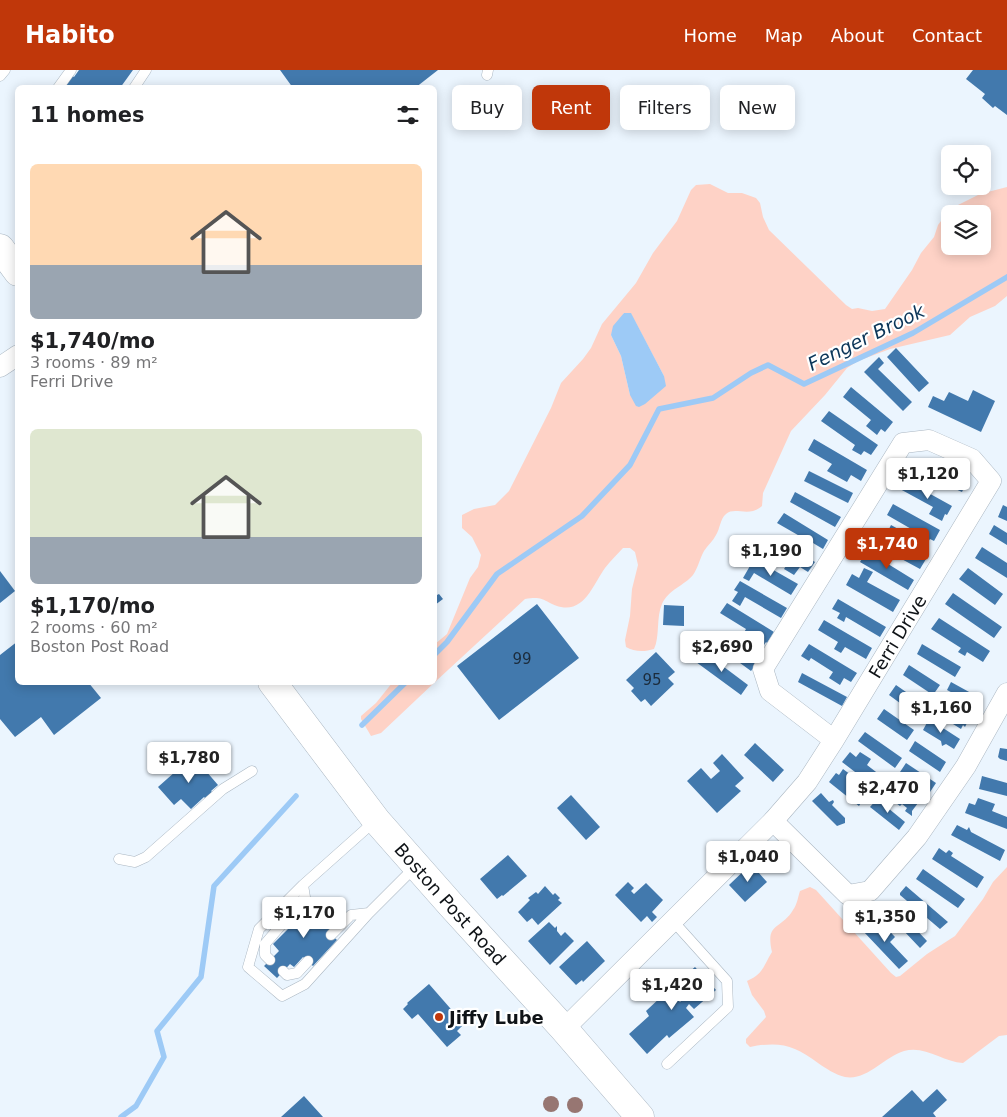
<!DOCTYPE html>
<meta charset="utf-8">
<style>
:root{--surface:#fff;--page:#f2f2f2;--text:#202124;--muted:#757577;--accent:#c0370a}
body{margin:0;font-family:"DejaVu Sans",sans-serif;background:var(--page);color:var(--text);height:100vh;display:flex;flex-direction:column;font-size:19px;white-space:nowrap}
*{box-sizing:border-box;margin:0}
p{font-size:16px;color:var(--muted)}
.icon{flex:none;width:28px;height:28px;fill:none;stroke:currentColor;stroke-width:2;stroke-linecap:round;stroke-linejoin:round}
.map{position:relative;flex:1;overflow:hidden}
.details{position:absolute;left:15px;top:15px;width:422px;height:600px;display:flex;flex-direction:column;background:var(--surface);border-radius:8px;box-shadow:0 2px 12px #0003}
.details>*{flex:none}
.hud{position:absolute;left:452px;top:15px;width:475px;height:45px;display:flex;gap:10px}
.tools{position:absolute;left:941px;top:75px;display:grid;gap:10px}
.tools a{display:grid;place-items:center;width:50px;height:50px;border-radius:8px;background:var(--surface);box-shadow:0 2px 12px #0003;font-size:25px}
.price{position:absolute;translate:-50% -42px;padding:0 11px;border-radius:5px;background:#fff;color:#222;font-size:16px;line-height:32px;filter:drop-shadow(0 1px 2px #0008)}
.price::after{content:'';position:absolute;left:50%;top:30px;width:15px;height:11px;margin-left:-8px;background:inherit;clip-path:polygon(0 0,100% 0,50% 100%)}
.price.current{background:var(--accent);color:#fff}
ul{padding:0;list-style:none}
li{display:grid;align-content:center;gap:10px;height:265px;padding:0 15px}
li span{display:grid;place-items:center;height:155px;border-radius:8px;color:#555}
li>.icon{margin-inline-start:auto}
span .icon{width:90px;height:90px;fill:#fffc;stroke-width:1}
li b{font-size:21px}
h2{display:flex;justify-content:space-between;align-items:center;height:60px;padding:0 15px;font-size:21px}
.pill{padding:0 18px;border-radius:8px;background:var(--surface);box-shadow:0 2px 12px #0003;font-size:18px;line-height:45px}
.pill.current{background:var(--accent);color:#fff}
header{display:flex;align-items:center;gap:30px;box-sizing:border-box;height:70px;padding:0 25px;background:var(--accent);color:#fff}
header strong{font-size:24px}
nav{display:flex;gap:28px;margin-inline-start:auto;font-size:18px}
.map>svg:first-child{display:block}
.green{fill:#fed2c6;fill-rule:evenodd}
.water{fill:#9dcaf6}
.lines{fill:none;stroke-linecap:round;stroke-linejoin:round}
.stream{stroke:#9dcaf6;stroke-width:5.5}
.building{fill:#4279ad}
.service-casing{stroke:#abb7c2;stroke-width:11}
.minor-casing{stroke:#abb7c2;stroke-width:21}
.primary-casing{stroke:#abb7c2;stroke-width:29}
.service{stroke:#fff;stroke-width:10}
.minor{stroke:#fff;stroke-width:20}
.primary{stroke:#fff;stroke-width:28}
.tree{fill:#977672}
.poi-dot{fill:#c0370a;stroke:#fff;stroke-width:2}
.labels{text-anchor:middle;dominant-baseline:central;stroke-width:4.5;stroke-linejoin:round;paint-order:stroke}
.number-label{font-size:15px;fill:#1c2c3c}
.street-label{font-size:18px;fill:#0f1317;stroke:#fff}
.poi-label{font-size:18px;font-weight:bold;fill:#0f1317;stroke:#fff;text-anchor:start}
.water-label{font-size:19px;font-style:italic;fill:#0b3558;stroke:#fff}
</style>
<header>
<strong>Habito</strong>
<nav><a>Home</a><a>Map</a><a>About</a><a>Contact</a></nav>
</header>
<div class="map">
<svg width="1007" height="1047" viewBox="0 0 1007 1047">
<rect width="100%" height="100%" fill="#ebf5fe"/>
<!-- green -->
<path class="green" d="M 710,114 L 728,123 L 742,123 L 756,128 L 760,133 L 763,147 L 769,160 L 846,235 L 852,239 L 858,238 L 872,241 L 885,239 L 912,200 L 921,183 L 934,167 L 938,155 L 950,139 L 980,124 L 1007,117 L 1007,226 L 995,236 L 970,247 L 950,265 L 890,279 L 858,291 L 847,298 L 825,325 L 791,361 L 763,423 L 762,436 C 749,448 735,436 726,444 C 720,449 720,459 716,465 C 713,471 708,475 704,481 C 700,488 698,498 693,505 C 685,515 668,520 662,534 C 656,547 660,567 654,579 C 645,582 634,582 626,577 L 625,570 L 630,546 L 632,519 L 638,495 L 635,482 L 630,478 L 623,478 C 617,485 610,491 605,498 C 594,513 585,542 561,537 C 544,533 546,525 525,529 L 435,612 L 435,574 L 447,564 L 470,508 L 478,497 L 481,485 L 472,467 L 462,458 L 462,445 L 474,439 L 495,435 L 509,421 L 551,338 L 561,313 L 583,289 L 591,278 L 602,254 L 636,213 L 653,183 L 677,151 L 691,120 L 696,115 ZM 950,144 L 982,144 L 982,176 L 950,176 ZM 624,243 L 631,244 L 664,306 L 630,325 L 621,286 L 611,265 Z
M 435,612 L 381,663 L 371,666 L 361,649 L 361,646 L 376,633 L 392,613 Z
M 1007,797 L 1007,965 L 999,966 L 963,993 C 943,992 925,975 904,981 C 884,987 867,1011 845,1007 C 836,1005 825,998 818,993 C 794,975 780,971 750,977 L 746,973 L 746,969 L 766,947 L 764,941 L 752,925 L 747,911 C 764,904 763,896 772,882 C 765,852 781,860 793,840 C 797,835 798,827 800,821 L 810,817 L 816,820 L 891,903 L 896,907 L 900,906 L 927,884 L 955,866 L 983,829 L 993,812 Z"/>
<!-- water -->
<path class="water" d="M 624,243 L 631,243 L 664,306 L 666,316 L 645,334 L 639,337 L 636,336 L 630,325 L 621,286 L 611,265 L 613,256 Z"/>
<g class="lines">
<!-- stream -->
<path class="stream" d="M 435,584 L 447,572 L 497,504 L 582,446 L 630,395 L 659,339 L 713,328 L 751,303 L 768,295 L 804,314 L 913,263 L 1007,207
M 362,655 L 406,612
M 121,1047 L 136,1036 L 164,987 L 157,961 L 201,907 L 214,816 L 296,726"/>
</g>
<!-- building -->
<path class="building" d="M 79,0 L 133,0 L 120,18 L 62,18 L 71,5 L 74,7 Z
M 280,0 L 438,0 L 415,18 L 293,18 Z
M 973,0 L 1007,0 L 1007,45 L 995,36 L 993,38 L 982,28 L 985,24 L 966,9 Z
M 896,278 L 929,313 L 919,322 L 887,287 Z
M 879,287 L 884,293 L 878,299 L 912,332 L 903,341 L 864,302 Z
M 851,317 L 893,352 L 885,362 L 881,359 L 877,365 L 866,356 L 871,350 L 843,327 Z
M 973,320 L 995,331 L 981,362 L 928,337 L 933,326 L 944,331 L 949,322 L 968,331 Z
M 829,341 L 878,375 L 871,385 L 864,381 L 861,385 L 852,380 L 855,375 L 821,351 Z
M 814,369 L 867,400 L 861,411 L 851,405 L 847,412 L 827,401 L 832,394 L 808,380 Z
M 918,389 L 967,411 L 962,422 L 913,400 Z
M 809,401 L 853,423 L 848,433 L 804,411 Z
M 905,410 L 952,436 L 947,445 L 945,444 L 942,451 L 929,444 L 933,437 L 900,419 Z
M 795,422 L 841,447 L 835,457 L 790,432 Z
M 893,434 L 940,460 L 934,471 L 930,469 L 928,472 L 919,467 L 920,464 L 887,445 Z
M 1003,435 L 1007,437 L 1007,451 L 998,447 Z
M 784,443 L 828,470 L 823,479 L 813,473 L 811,476 L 808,474 L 810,472 L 777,453 Z
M 891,455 L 900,460 L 894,472 L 926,489 L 920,499 L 872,473 L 877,463 L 885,467 Z
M 994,455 L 1007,463 L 1007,475 L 989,464 Z
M 772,465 L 815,492 L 808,502 L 800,497 L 794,505 L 784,499 L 789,491 L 765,476 Z
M 982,477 L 1007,493 L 1007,508 L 975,488 Z
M 867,481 L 914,510 L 908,520 L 860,492 Z
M 754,489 L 798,514 L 791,525 L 754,503 L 749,511 L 743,508 Z
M 864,498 L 873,502 L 867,512 L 900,530 L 893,542 L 846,515 L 852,504 L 859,508 Z
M 968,498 L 1003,524 L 995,535 L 959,509 Z
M 0,501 L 15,521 L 0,533 Z
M 740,511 L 787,538 L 781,548 L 745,527 L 740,536 L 732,531 L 738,522 L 734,520 Z
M 953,523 L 1002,557 L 994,568 L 945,534 Z
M 439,524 L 443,529 L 435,535 L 435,526 Z
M 838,529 L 886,557 L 880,567 L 846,547 L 844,552 L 837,548 L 840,543 L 832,539 Z
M 727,533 L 774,562 L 767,573 L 766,572 L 764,575 L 760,572 L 757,576 L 742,566 L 746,559 L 720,543 Z
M 537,534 L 579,588 L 499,650 L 457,596 Z
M 664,535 L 684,536 L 684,556 L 663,555 Z
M 939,548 L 990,581 L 983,592 L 967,582 L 965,586 L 958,582 L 961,578 L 931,559 Z
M 824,550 L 872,578 L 866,589 L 845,577 L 841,583 L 834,579 L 838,572 L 818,560 Z
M 722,563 L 759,590 L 751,601 L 714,574 Z
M 18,571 L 18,612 L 88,612 L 101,628 L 54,665 L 41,647 L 15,667 L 0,649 L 0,585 Z
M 809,574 L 857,603 L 851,612 L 844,608 L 840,615 L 829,608 L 833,602 L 811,588 L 809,591 L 801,586 Z
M 922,574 L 961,597 L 955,607 L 917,584 Z
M 656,582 L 675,602 L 668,608 L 674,614 L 651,636 L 645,629 L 641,632 L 631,621 L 634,618 L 626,610 Z
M 704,582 L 748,615 L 741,625 L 696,592 Z
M 909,595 L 940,615 L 933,625 L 903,605 Z
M 802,603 L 847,627 L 842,636 L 798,612 Z
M 951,612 L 980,628 L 976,636 L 973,634 L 970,640 L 961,634 L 964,629 L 947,620 Z
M 896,615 L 929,638 L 922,648 L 907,637 L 904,641 L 904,636 L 889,625 Z
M 942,630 L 970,647 L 965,657 L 963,655 L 961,659 L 953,654 L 955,650 L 937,639 Z
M 884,639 L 914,660 L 907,670 L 877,649 Z
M 929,649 L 960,669 L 954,679 L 946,674 L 942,676 L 941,671 L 923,660 Z
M 865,662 L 902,688 L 895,698 L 858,671 Z
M 915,671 L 946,692 L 940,702 L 909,681 Z
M 755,673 L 784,700 L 773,712 L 744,685 Z
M 1000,678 L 1007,679 L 1007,691 L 1000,689 L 998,687 Z
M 850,682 L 856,687 L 860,682 L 871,689 L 867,695 L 880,705 L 872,715 L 842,692 Z
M 722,684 L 744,708 L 735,716 L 741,721 L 717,743 L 687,711 L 701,698 L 711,709 L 720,701 L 713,693 Z
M 193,686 L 218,715 L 211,721 L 214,724 L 207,730 L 204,727 L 191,739 L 181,729 L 174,735 L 158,717 Z
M 906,693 L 936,713 L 930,722 L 900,702 Z
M 843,699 L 855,708 L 850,714 L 865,726 L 859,736 L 829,712 L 836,703 L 839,705 Z
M 982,706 L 1007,713 L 1007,726 L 979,719 Z
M 893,713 L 918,733 L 912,741 L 912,746 L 905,741 L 907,738 L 902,734 L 900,736 L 896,733 L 898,731 L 886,721 Z
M 821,723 L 829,732 L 833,730 L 834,732 L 832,735 L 845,748 L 845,753 L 837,756 L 812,731 Z
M 571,725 L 600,757 L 586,770 L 557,738 Z
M 978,728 L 995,734 L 992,741 L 1007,747 L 1007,759 L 965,743 L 969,733 L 975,735 Z
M 877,729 L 905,752 L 899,760 L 870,737 Z
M 957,755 L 967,760 L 969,757 L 971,762 L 1005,780 L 1000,791 L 951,765 Z
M 939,778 L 946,783 L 949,780 L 953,783 L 951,786 L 984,807 L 977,818 L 932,789 Z
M 508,785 L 527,806 L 503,826 L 502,825 L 497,829 L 480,809 Z
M 751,794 L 767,812 L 745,832 L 729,815 Z
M 923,799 L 965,829 L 958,838 L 916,809 Z
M 628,812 L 634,818 L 631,821 L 634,824 L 646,813 L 663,830 L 652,842 L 657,847 L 652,852 L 647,846 L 641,852 L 615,825 Z
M 545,816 L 553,825 L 555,823 L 560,828 L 558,830 L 562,833 L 538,855 L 532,848 L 527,852 L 518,842 L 530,830 L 528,828 L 536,822 L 538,824 Z
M 906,816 L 948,852 L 940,859 L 900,825 L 900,823 Z
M 316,829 L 339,851 L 328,862 L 337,870 L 313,896 L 303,887 L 294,897 L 290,894 L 277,908 L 264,896 L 279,881 L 273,874 L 297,850 L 294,847 L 305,835 L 308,838 Z
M 892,834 L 927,871 L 920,878 L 885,841 Z
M 549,852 L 555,858 L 557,856 L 557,861 L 561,866 L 565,862 L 574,871 L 550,895 L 528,871 Z
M 872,852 L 877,858 L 882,853 L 895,867 L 890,872 L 908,891 L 899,899 L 863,861 Z
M 587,871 L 605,891 L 583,912 L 582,910 L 576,915 L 559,897 Z
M 695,897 L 716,920 L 694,939 L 689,934 L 686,938 L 694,947 L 669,968 L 667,965 L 647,984 L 629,964 L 649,946 L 646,941 L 663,925 L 665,928 L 672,923 L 680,932 L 684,928 L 673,916 Z
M 429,914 L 464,954 L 457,961 L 461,965 L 447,977 L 418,944 L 412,949 L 403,939 L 408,934 L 407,933 Z
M 937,1019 L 947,1030 L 933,1043 L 936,1047 L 882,1047 L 912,1020 L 923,1032 Z
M 304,1026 L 323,1047 L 281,1047 Z"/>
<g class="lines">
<defs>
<path id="service" d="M 487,5 L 488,0
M 0,6 L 5,0
M 58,18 L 71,0
M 134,18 L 146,0
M 376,750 L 303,815 L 259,859 L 248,897 L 282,926 L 305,914 L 369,843 L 416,796
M 119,789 L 135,792 L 146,787 L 223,719 L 252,701
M 331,865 L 351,845 L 369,843
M 270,890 L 265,885 L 265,874 L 305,827 L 303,815
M 283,901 L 287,905 L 297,903 L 308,891
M 667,994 L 728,937 L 727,911 L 673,851"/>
<g id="minor">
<path d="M 0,297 L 18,285"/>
<path d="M 773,751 L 848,825 L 870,821 L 917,767 L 966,696 L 1007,623"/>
<path id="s1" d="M 564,959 L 773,751 L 807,712 L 834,670 L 991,411 L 972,389 L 929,370 L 903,373 L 763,599 L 770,621 L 834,670"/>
</g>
<g id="primary">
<path d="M 0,178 L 18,202"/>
<path id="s2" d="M 272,612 L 376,750 L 451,835 L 564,959 L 640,1047"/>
</g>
</defs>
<!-- service casing -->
<use href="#service" class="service-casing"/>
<!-- minor casing -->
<use href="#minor" class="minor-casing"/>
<!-- primary casing -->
<use href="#primary" class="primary-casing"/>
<!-- service -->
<use href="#service" class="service"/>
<!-- minor -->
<use href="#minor" class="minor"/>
<!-- primary -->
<use href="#primary" class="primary"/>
</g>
<!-- trees -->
<g class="tree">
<circle cx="551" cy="1034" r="8"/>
<circle cx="575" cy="1035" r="8"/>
</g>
<!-- markers -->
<circle class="poi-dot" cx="439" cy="947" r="5"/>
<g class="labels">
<!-- number labels -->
<g class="number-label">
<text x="522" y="589">99</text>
<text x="652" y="610">95</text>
</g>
<!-- street labels -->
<g class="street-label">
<text stroke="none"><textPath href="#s1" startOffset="518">Ferri Drive</textPath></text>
<text stroke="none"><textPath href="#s2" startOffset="285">Boston Post Road</textPath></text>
</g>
<!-- poi labels -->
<g class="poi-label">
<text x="449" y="947">Jiffy Lube</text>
</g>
<!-- water labels -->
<g class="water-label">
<text transform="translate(866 267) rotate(-26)">Fenger Brook</text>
</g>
</g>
</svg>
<div class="tools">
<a><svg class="icon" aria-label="locate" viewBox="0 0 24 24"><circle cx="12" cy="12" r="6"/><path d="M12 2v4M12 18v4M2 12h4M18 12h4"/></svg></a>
<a><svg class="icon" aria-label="layers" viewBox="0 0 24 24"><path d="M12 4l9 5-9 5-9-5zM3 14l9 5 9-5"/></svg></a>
</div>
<b class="price" style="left:928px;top:430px">$1,120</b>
<b class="price current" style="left:887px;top:500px">$1,740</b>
<b class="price" style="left:771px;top:507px">$1,190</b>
<b class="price" style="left:722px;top:603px">$2,690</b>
<b class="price" style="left:941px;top:664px">$1,160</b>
<b class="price" style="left:189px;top:714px">$1,780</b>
<b class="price" style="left:888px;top:744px">$2,470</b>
<b class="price" style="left:748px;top:813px">$1,040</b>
<b class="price" style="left:304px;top:869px">$1,170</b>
<b class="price" style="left:885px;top:873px">$1,350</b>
<b class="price" style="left:672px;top:941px">$1,420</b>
<div class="hud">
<a class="pill">Buy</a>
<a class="pill current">Rent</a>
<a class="pill">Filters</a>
<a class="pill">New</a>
</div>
<section class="details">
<h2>11 homes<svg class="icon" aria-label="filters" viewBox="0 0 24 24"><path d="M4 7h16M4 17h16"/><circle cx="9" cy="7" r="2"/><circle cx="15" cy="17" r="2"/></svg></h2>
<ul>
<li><span style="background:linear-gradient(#ffd9b3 65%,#9aa5b1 0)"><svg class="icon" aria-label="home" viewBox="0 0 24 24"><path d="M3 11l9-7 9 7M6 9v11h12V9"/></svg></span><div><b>$1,740/mo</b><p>3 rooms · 89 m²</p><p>Ferri Drive</p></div></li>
<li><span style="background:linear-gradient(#dfe7d0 70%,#9aa5b1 0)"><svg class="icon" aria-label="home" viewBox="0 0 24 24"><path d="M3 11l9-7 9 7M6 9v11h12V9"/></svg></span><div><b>$1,170/mo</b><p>2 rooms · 60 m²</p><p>Boston Post Road</p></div></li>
</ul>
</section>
</div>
